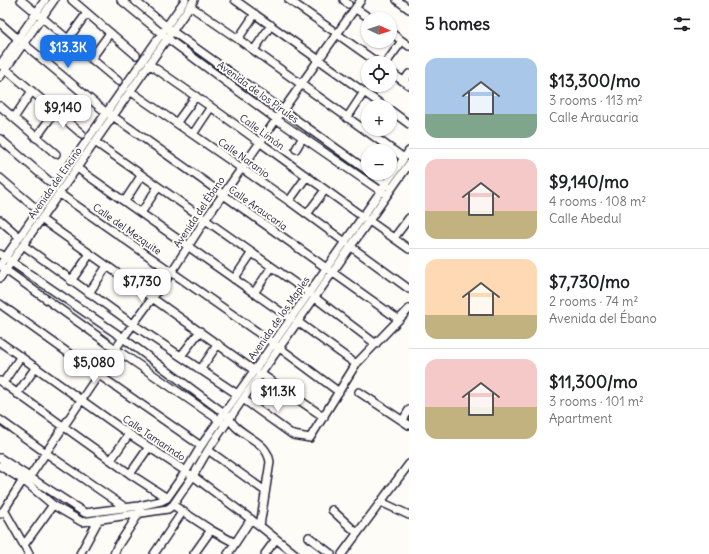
<!DOCTYPE html>
<meta charset="utf-8">
<style>
:root{--surface:#fff;--page:#f2f2f2;--text:#202124;--muted:#757577;--line:#e0e0e0;--accent:#1a73e8}
body{margin:0;font-family:Delius,sans-serif;background:var(--page);color:var(--text);height:100vh;display:flex;flex-direction:column;font-size:15px;white-space:nowrap}
*{box-sizing:border-box;margin:0}
p{font-size:13px;color:var(--muted)}
.icon{flex:none;width:22px;height:22px;fill:none;stroke:currentColor;stroke-width:2;stroke-linecap:round;stroke-linejoin:round}
.map{position:relative;flex:1;overflow:hidden}
.sheet{display:flex;flex-direction:column;background:var(--surface);width:300px}
.sheet>*{flex:none}
.needle{width:26px;rotate:94deg}
.buttons{position:absolute;left:361px;top:12px;display:grid;gap:8px}
.buttons a{display:grid;place-items:center;width:36px;height:36px;border-radius:50%;background:var(--surface);box-shadow:0 1px 3px #0004;font-size:20px}
.price{position:absolute;translate:-50% -34px;padding:0 9px;border-radius:8px;background:#fff;color:#222;font-size:13px;line-height:26px;filter:drop-shadow(0 1px 2px #0008)}
.price::after{content:'';position:absolute;left:50%;top:24px;width:12px;height:9px;margin-left:-6px;background:inherit;clip-path:polygon(0 0,100% 0,50% 100%)}
.price.selected{background:var(--accent);color:#fff}
ul{padding:0;list-style:none}
li{display:flex;align-items:center;gap:12px;height:100px;padding:0 16px}
li+li{border-top:1px solid var(--line)}
li span{display:grid;place-items:center;flex:none;width:112px;height:80px;border-radius:12px;color:#555}
li>.icon{margin-inline-start:auto}
span .icon{width:48px;height:48px;fill:#fffc;stroke-width:1}
li b{font-size:17px}
h2{display:flex;justify-content:space-between;align-items:center;height:48px;padding:0 16px;font-size:17px}
main{display:flex;flex:1;min-height:0}
.map>svg:first-child{display:block}
.lines{fill:none;stroke-linecap:round;stroke-linejoin:round}
.minor-casing{stroke:#22223b;stroke-width:10}
.minor{stroke:#fdfcf7;stroke-width:7}
.labels{text-anchor:middle;dominant-baseline:central;stroke-width:4;stroke-linejoin:round;paint-order:stroke}
.street-label{font-size:10px;fill:#22223b;stroke:#fdfcf7}
</style>
<main>
<div class="map">
<svg width="409" height="554" viewBox="0 0 409 554">
<rect width="100%" height="100%" fill="#fdfcf7"/>
<filter id="ink" filterUnits="userSpaceOnUse"><feTurbulence type="fractalNoise" baseFrequency=".025" numOctaves="2"/><feDisplacementMap in="SourceGraphic" scale="8" xChannelSelector="R" yChannelSelector="G"/><feConvolveMatrix kernelMatrix="1 2 1 2 8 2 1 2 1" color-interpolation-filters="sRGB"/></filter>
<g filter="url(#ink)">
<g class="lines">
<defs>
<path id="minor" d="M 21,0 L 118,81
M 72,0 L 136,55
M 121,0 L 167,38 L 276,119 L 385,194
M 134,0 L 172,31 L 368,171
M 235,0 L 385,107
M 289,0 L 332,30
M 344,0 L 348,4
M 397,0 L 409,9
M 190,6 L 238,39 L 404,158
M 356,9 L 371,19
M 0,23 L 18,39
M 390,32 L 409,46
M 337,34 L 378,63
M 68,39 L 87,13
M 238,39 L 255,14
M 23,43 L 102,109
M 254,50 L 271,25
M 91,59 L 110,33
M 386,63 L 402,41
M 0,64 L 82,134
M 149,64 L 211,107 L 363,217
M 0,65 L 45,0
M 390,72 L 409,85
M 0,77 L 54,0
M 404,81 L 409,74
M 130,91 L 289,201 L 345,242
M 0,106 L 56,154
M 390,110 L 409,124
M 107,112 L 398,319
M 14,118 L 32,91
M 347,118 L 364,92
M 177,122 L 196,96
M 193,134 L 211,107
M 36,138 L 56,110
M 0,139 L 50,182
M 95,142 L 309,293
M 296,149 L 303,137
M 77,168 L 291,319
M 370,173 L 390,187
M 0,178 L 33,206
M 60,194 L 273,343 L 339,392
M 125,201 L 141,176
M 289,201 L 307,176
M 141,213 L 158,187
M 307,214 L 325,190
M 41,219 L 255,371
M 0,220 L 17,235
M 368,220 L 409,249
M 394,238 L 409,218
M 23,245 L 134,325 L 237,394
M 350,246 L 409,289
M 0,254 L 123,338 L 224,413 C 230,417 231,423 236,427 C 249,439 267,443 270,462 L 260,526
M 0,265 L 185,0
M 3,268 L 117,350 L 222,422
M 0,278 L 194,0
M 234,279 L 251,254
M 71,281 L 90,254
M 89,293 L 107,266
M 254,293 L 271,268
M 314,297 L 376,344
M 0,304 L 99,375 L 201,446
M 298,322 L 356,364
M 0,342 L 129,434 L 193,476 L 260,526 L 295,554
M 181,356 L 200,331
M 200,370 L 218,344
M 261,374 L 324,417
M 0,381 L 130,474 L 167,498
M 3,383 L 21,356
M 359,392 L 409,425
M 17,394 L 36,367
M 243,399 L 293,435 L 310,438 L 356,364 L 409,309
M 0,420 L 46,453 L 126,508
M 403,420 L 409,410
M 208,450 L 265,491
M 0,458 L 85,513 L 139,506 L 161,501 L 167,498 L 186,471 L 201,446 L 409,151
M 111,460 L 129,434
M 0,466 L 23,480 L 53,505 L 82,522 L 168,509 L 173,505 L 193,476 L 208,450 L 243,399 L 409,164
M 130,474 L 149,447
M 29,478 L 123,338 L 171,273 L 205,220 L 361,0
M 381,502 L 409,515
M 173,505 L 211,530 L 235,543
M 4,510 L 29,554
M 332,510 L 357,533
M 0,514 L 4,510 L 23,480
M 309,537 L 331,554
M 24,545 L 53,505
M 80,554 L 99,519
M 114,554 L 117,547 L 140,512 L 140,510
M 154,554 L 183,511
M 194,554 L 211,530
M 228,554 L 251,519
M 265,554 L 276,539
M 342,554 L 409,464"/>
</defs>
<!-- minor casing -->
<use href="#minor" class="minor-casing"/>
<!-- minor -->
<use href="#minor" class="minor"/>
</g>
</g>
<g class="labels">
<!-- street labels -->
<g class="street-label">
<text transform="translate(258 92) rotate(36)">Avenida de los Pirules</text>
<text transform="translate(262 132) rotate(36)">Calle Limón</text>
<text transform="translate(244 158) rotate(35)">Calle Naranjo</text>
<text transform="translate(55 183) rotate(-55)">Avenida del Encino</text>
<text transform="translate(258 208) rotate(35)">Calle Araucaria</text>
<text transform="translate(199 212) rotate(-56)">Avenida del Ébano</text>
<text transform="translate(127 229) rotate(35)">Calle del Mezquite</text>
<text transform="translate(279 318) rotate(-55)">Avenida de los Maples</text>
<text transform="translate(154 438) rotate(34)">Calle Tamarindo</text>
</g>
</g>
</svg>
<div class="buttons">
<a><svg class="needle" viewBox="-14 -14 28 28"><path d="M0-13l5 13h-10z" fill="#e53935"/><path d="M0 13l5-13h-10z" fill="#757577"/></svg></a>
<a><svg class="icon" aria-label="locate" viewBox="0 0 24 24"><circle cx="12" cy="12" r="6"/><path d="M12 2v4M12 18v4M2 12h4M18 12h4"/></svg></a>
<a>+</a>
<a>−</a>
</div>
<b class="price selected" style="left:68px;top:69px">$13.3K</b>
<b class="price" style="left:63px;top:129px">$9,140</b>
<b class="price" style="left:142px;top:303px">$7,730</b>
<b class="price" style="left:94px;top:384px">$5,080</b>
<b class="price" style="left:278px;top:413px">$11.3K</b>
</div>
<section class="sheet">
<h2>5 homes<svg class="icon" aria-label="filters" viewBox="0 0 24 24"><path d="M4 7h16M4 17h16"/><circle cx="9" cy="7" r="2"/><circle cx="15" cy="17" r="2"/></svg></h2>
<ul>
<li><span style="background:linear-gradient(#a9c7e8 70%,#7fa58c 0)"><svg class="icon" aria-label="home" viewBox="0 0 24 24"><path d="M3 11l9-7 9 7M6 9v11h12V9"/></svg></span><div><b>$13,300/mo</b><p>3 rooms · 113 m²</p><p>Calle Araucaria</p></div></li>
<li><span style="background:linear-gradient(#f6c9c9 65%,#c2b280 0)"><svg class="icon" aria-label="home" viewBox="0 0 24 24"><path d="M3 11l9-7 9 7M6 9v11h12V9"/></svg></span><div><b>$9,140/mo</b><p>4 rooms · 108 m²</p><p>Calle Abedul</p></div></li>
<li><span style="background:linear-gradient(#ffd9b3 70%,#c2b280 0)"><svg class="icon" aria-label="home" viewBox="0 0 24 24"><path d="M3 11l9-7 9 7M6 9v11h12V9"/></svg></span><div><b>$7,730/mo</b><p>2 rooms · 74 m²</p><p>Avenida del Ébano</p></div></li>
<li><span style="background:linear-gradient(#f6c9c9 60%,#c2b280 0)"><svg class="icon" aria-label="home" viewBox="0 0 24 24"><path d="M3 11l9-7 9 7M6 9v11h12V9"/></svg></span><div><b>$11,300/mo</b><p>3 rooms · 101 m²</p><p>Apartment</p></div></li>
</ul>
</section>
</main>
